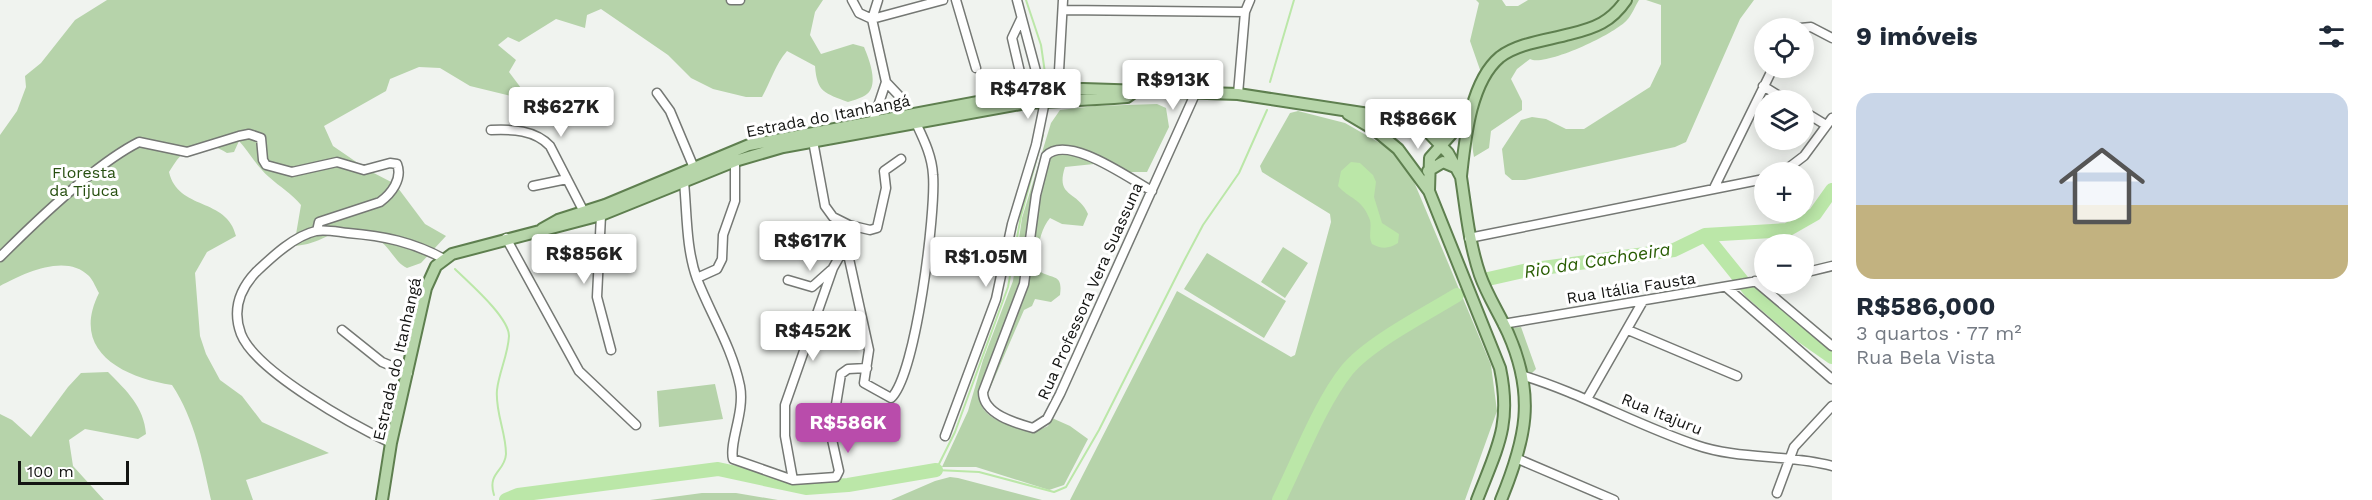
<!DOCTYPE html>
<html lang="pt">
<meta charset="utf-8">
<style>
:root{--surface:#fff;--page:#f2f2f3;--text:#1f2937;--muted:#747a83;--accent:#b94cab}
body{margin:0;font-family:"Work Sans",sans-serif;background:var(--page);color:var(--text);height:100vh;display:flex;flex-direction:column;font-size:22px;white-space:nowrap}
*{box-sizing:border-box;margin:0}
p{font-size:20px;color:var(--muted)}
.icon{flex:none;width:33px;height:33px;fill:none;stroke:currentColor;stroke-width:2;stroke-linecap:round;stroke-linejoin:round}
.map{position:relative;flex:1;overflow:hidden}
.details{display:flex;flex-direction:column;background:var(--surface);width:540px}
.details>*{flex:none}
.buttons{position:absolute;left:1754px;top:18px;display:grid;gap:12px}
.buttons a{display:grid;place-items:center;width:60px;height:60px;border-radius:50%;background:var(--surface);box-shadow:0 3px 15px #0003;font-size:30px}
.scale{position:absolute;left:18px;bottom:15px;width:111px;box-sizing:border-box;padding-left:6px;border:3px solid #131412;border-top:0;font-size:16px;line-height:21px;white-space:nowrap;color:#131412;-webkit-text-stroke:4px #fff;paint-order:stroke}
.price{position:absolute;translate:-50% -51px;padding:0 14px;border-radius:6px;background:#fff;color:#222;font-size:20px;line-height:39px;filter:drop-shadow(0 2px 3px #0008)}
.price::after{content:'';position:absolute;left:50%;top:36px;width:18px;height:14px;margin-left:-9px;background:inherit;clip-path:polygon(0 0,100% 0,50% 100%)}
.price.active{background:var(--accent);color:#fff}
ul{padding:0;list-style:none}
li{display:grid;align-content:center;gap:12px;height:318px;padding:0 24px}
li span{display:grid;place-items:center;height:186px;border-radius:18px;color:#555}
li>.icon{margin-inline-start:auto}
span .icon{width:108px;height:108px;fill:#fffc;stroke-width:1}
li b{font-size:26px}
h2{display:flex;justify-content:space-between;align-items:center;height:72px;padding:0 24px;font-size:26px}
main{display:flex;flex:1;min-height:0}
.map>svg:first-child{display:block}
.green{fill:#b6d3aa}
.water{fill:#bbe7a8}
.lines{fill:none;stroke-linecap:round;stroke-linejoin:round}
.stream{stroke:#bbe7a8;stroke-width:2}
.river{stroke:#bbe7a8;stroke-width:14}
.minor-casing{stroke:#757874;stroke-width:11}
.major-casing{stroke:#5e7f4f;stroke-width:14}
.minor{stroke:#fff;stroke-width:8}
.major{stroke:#b6d5a9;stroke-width:10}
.labels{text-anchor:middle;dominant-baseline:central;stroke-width:6;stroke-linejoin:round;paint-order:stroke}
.street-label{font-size:16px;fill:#131412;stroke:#fff}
.park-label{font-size:16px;fill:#274f10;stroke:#fff}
.water-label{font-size:18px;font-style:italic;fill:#295d03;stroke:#fff}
</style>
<main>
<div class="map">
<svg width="1832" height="500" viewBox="0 0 1832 500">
<rect width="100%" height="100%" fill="#f0f3ef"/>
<!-- green -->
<path class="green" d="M 107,0 L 823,0 L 815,12 L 810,35 L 821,54 L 853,44 L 864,47 C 869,59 879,84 867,94 C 862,98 854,100 848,102 C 825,93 817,93 815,66 L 787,51 C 775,65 771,81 762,97 L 746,97 L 713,89 L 691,78 L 668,55 L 601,9 L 587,15 L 585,28 L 556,19 L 519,42 L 508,37 L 498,45 L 516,60 L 509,72 L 521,88 L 511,96 L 470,86 L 440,68 L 419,67 L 390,79 L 386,91 L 324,126 L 333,146 L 368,170 L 395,184 L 425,224 L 446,236 L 421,263 L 407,268 C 394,262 391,247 377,239 C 337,215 332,244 294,246 L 301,205 C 291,193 280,187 269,177 C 258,168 249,152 239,141 L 234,152 L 227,153 C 197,136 186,145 169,172 C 178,211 227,197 236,236 L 207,252 L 195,273 L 200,336 L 206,354 L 220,380 L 242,396 L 262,422 L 329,453 L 246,480 L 253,500 L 211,500 C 202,459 195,420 172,385 C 122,377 70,351 99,293 C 96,288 93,280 89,276 C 66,253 24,273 0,286 L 0,135 L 17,111 L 26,87 L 25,76 L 41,63 L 75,20 Z
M 1476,0 L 1502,0 L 1506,6 L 1518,6 L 1528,0 L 1639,0 C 1635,6 1632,15 1627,20 C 1615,34 1545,67 1530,59 L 1517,69 L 1511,79 L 1522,101 L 1522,110 L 1491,131 L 1489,148 L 1474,157 C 1469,132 1475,110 1486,87 L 1470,41 L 1479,3 Z
M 1646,0 L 1754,0 L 1740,19 L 1686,142 L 1675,147 L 1525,180 L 1512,180 L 1505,174 L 1502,149 L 1521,120 L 1532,117 L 1546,119 L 1566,129 L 1584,129 L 1650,87 L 1661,64 L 1661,5 Z
M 1157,104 L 1166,108 L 1169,127 L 1147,172 L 1116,172 L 1094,164 L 1065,167 C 1055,198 1078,190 1088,214 L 1083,226 L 1062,224 L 1050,218 C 1039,231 1036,254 1039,271 C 1053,280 1063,273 1060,295 L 1051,302 L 1035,299 L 1032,306 L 1024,310 L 982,407 C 992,424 1019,427 1037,431 L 1048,426 L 1052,418 L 1070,426 L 1088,439 L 1064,485 L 1049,490 L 976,467 L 942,467 L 968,411 L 983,360 L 1013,281 L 1022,218 L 1051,123 L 1060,110 L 1095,106 Z
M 1298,111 L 1345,123 L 1392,150 L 1409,170 L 1491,365 L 1497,411 L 1465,500 L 1070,500 L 1177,291 L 1291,357 L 1295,355 L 1331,222 L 1330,214 L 1262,172 L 1260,166 L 1290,113 Z
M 1283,247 L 1308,263 L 1285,298 L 1261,282 Z
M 1207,253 L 1286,301 L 1264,338 L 1184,289 Z
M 1521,327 L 1536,369 L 1529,376 L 1525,375 L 1509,328 Z
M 108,372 C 127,391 144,407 146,434 L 138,439 L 85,429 L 69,440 L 73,466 L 104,500 L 0,500 L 0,414 L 12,420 L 31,437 L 68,387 L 81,373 Z
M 715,384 L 723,419 L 659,427 L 657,391 Z
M 950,477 L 958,478 L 1042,500 L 891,500 L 935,481 Z
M 702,493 L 736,493 L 778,500 L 650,500 Z"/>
<!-- water -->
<path class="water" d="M 1351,162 L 1360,163 L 1373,175 L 1376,182 L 1374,197 L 1382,223 L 1399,234 L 1398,243 C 1389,249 1381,249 1372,244 C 1368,236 1372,228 1370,220 C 1362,198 1349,199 1338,186 L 1341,171 Z"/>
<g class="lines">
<!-- stream -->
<path class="stream" d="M 1026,0 L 1041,45 L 1045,73
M 1270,82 L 1294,0
M 1043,135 L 1021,216 L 1008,287 L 955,432 L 936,470 L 979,472 L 1054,492 L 1066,487 L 1099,430 L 1184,261 L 1203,225 L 1239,173 L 1267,110
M 455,269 C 469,283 509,317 509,336 C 508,355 499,372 497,390 C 495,412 506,432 506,454 C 505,472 487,472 494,495"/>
<!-- river -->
<path class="river" d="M 1705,235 L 1751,292 L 1802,336 L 1832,357
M 1488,279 L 1528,270 L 1674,250 L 1705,235 L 1787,230 L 1815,214 L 1832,190
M 506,500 L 518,495 L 718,469 L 806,488 L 848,485 L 936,470
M 1279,500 C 1298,462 1321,402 1347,370 C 1369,343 1426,314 1457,295"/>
<defs>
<path id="minor" d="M 731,0 L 740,0
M 852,0 L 859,13 L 872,19 L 943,0
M 878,0 L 872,19 L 886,82 L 904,101
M 956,0 L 976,68
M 1017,0 L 1041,90
M 1063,10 L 1245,12
M 1021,19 L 1012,38 L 1026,98
M 1800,28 L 1811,27 L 1832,38
M 1763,86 L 1786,100
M 1058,89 L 1063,0
M 657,93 L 670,111 L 694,168
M 1238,94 L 1245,12 L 1250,0
M 1803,111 L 1826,125
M 873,121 L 886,82
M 491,130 C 512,129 535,130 550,146 L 584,212
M 813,141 L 825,206 L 833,217 L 849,225 L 846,245 L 869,350 L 864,383 L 891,398 C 916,375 936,211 933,175 C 932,156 924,140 916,123
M 1783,172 L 1804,156 L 1832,118
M 684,182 C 687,213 686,249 697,279 C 711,315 732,347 740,386 C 745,412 729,442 733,459 L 793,480 L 836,477 L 839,471 L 831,435 L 841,374 L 848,369 L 867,368
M 533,186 L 567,179
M 1714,188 L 1773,68
M 1152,191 C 1130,179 1067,133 1046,156 L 1036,195 L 1024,284 L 983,392 C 983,414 1015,423 1033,428 L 1047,419 L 1060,394 L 1196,92
M 601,215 L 597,297 L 611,350
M 849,225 L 870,230 L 877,228 L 886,188 L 884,171 L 901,159
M 506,238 L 579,371 L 636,425
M 1469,238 L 1764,179
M 0,257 C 35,222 95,164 139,142 L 187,152 L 239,136 L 249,134 L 261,138 L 263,160 L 266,165 L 292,172 L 337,162 L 364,170 L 390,163 L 397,164 C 403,179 391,194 380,202 L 319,222 L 317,231
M 1803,273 L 1832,266
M 697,278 L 717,269 L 722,259 L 723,235 L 735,201 L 735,161
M 788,280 L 812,287 L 831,270
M 1755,281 L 1832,346
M 1726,287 L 1832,379
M 1503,324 L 1764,280
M 342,330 L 382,362 L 408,373
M 1628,330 L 1737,376
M 1521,375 C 1581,393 1636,425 1696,445 C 1739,460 1788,454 1832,466
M 1587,399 L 1643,301
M 945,436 L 996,299 L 1012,224 L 1036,145 L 1045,101
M 391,443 C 355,426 256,372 241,334 C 232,310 239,290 256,272 C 272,257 294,236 316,231 C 326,229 338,232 348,233 C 384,236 413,242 444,259
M 1518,459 L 1614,500
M 793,480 L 785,436 L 785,405 L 833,268 L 846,245
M 1777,493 L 1794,447 L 1832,406"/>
<path id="major" d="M 1348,114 L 1375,130 L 1398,149 L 1429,191 L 1500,368 C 1512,425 1497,448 1477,500
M 1425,128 L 1457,128
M 1428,171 L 1443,162 L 1457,168
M 1461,176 C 1465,140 1470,82 1500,57 C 1518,43 1548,40 1570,34 C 1595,28 1611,22 1626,0
M 1429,190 L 1430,158 L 1470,113
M 542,229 L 558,220 L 605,205 L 749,145 L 1041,90 L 1083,89 L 1238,94 L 1382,116 L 1428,132 L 1448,153 L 1461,177 C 1466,210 1469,243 1480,275 C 1487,295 1499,313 1508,333 C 1536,396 1526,439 1501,500
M 382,500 L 391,443 L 426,288 L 436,266 L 452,254 L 601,215 L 735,161 L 783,147 L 1026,103 L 1114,98 L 1127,97 L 1134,92"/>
</defs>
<!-- minor casing -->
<use href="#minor" class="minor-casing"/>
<!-- major casing -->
<use href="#major" class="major-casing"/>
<!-- minor -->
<use href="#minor" class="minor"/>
<!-- major -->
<use href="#major" class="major"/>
</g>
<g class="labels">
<!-- street labels -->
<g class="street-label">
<text transform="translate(828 116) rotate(-11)">Estrada do Itanhangá</text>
<text transform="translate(1631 288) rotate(-9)">Rua Itália Fausta</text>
<text transform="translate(1090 291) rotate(-66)">Rua Professora Vera Suassuna</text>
<text transform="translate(397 359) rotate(-77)">Estrada do Itanhangá</text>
<text transform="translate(1662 414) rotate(22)">Rua Itajuru</text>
</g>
<!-- park labels -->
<g class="park-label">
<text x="84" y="172">Floresta<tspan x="84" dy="18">da Tijuca</tspan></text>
</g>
<!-- water labels -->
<g class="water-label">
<text transform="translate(1597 260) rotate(-9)">Rio da Cachoeira</text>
</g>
</g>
</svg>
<div class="buttons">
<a><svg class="icon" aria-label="locate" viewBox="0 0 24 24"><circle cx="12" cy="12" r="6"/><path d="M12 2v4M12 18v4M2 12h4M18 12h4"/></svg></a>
<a><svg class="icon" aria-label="layers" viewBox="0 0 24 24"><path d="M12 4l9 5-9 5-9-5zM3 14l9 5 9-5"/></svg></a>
<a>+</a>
<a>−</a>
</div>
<div class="scale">100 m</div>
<b class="price" style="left:1173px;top:111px">R$913K</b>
<b class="price" style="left:1028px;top:120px">R$478K</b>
<b class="price" style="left:561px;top:138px">R$627K</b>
<b class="price" style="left:1418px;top:150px">R$866K</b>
<b class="price" style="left:810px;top:272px">R$617K</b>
<b class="price" style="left:584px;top:285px">R$856K</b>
<b class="price" style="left:986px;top:288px">R$1.05M</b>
<b class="price" style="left:813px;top:362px">R$452K</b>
<b class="price active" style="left:848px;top:454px">R$586K</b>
</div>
<section class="details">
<h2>9 imóveis<svg class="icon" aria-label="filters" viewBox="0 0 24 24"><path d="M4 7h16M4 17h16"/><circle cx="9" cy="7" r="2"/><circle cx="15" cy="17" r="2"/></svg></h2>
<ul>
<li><span style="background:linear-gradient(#c9d6e8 60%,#c2b280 0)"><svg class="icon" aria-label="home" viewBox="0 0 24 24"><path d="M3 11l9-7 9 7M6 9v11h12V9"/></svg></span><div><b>R$586,000</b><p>3 quartos · 77 m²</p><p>Rua Bela Vista</p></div></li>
</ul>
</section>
</main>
